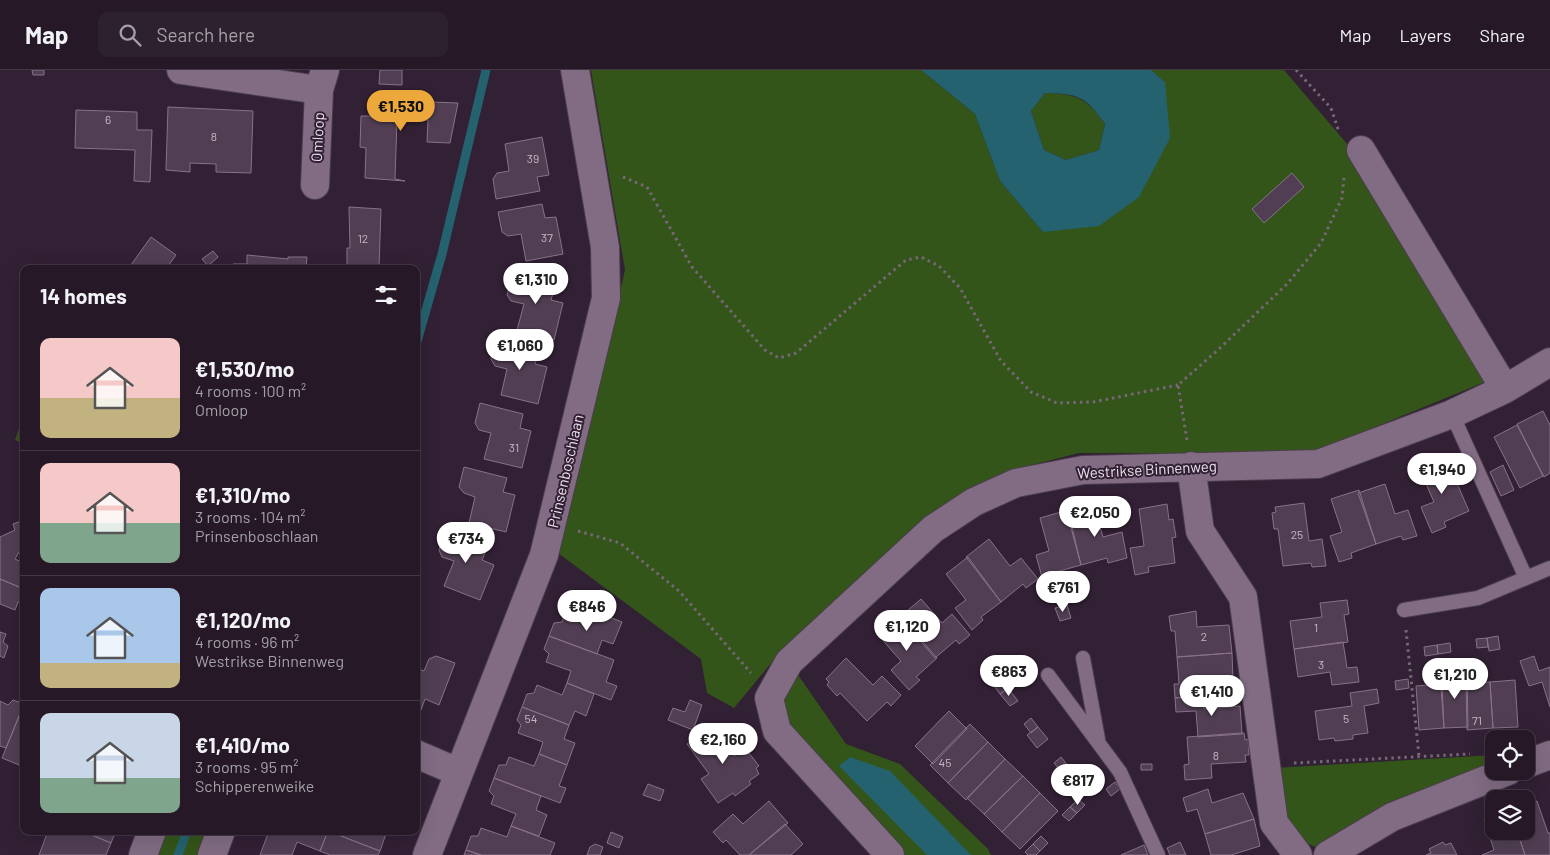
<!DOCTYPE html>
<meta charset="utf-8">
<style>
:root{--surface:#261827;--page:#2e212f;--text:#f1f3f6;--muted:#a4a0a7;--line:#423744;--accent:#eda83b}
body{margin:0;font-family:Barlow,sans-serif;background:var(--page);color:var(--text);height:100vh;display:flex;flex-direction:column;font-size:19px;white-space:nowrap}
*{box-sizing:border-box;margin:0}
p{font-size:16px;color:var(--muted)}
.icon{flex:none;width:28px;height:28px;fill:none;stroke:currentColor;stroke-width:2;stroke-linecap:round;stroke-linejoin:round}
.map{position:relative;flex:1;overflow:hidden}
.panel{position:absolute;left:20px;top:195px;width:400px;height:570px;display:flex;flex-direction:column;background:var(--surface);border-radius:10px;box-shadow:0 5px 20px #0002,0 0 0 1px var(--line)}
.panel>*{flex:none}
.fabs{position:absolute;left:1485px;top:660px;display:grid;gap:10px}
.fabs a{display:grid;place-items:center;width:50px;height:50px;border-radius:10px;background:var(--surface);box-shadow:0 5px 20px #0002,0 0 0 1px var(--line);font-size:25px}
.price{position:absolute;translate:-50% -42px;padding:0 11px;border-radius:18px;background:#fff;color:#222;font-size:16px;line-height:32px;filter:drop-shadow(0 1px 2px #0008)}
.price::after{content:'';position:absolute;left:50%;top:30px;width:15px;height:11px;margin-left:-8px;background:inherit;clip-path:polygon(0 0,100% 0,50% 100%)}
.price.active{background:var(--accent);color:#111}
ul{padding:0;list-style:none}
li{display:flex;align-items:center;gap:15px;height:125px;padding:0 20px}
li+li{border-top:1px solid var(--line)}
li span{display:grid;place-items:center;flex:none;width:140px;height:100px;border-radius:10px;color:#555}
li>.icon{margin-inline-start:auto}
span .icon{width:60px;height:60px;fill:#fffc;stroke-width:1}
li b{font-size:21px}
h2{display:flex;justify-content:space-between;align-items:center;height:60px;padding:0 20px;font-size:21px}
header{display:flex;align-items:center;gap:30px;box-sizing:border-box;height:70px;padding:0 25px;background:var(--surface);border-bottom:1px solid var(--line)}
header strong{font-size:24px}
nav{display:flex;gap:28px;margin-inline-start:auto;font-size:18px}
.search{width:350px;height:45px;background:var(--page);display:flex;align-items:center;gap:12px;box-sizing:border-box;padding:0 18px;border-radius:10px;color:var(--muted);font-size:19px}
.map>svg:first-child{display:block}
.green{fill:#345519}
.water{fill:#25626f;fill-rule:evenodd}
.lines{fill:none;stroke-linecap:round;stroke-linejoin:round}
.stream{stroke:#25626f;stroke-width:9}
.building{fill:#513e53;stroke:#877289}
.service-casing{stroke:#4c3d4d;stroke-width:16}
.minor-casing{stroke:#4c3d4d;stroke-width:30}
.path{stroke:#776778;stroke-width:3;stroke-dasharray:2.5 4;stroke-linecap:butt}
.service{stroke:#816c83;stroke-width:14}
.minor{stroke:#816c83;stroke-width:28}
.labels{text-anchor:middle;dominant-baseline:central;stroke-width:4;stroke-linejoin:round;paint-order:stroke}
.number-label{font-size:12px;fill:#c5b8c6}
.street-label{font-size:15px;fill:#ece1ed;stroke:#322034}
</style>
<header>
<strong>Map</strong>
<div class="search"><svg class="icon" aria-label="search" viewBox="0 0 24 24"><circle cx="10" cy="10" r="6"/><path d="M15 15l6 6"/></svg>Search here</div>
<nav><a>Map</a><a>Layers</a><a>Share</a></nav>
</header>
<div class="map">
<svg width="1550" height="785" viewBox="0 0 1550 785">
<rect width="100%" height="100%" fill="#322034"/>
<!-- green -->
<path class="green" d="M 591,0 L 921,0 L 975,44 L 1000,111 L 1043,162 L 1165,12 L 1151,0 L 1284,0 L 1348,75 L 1485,312 L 1309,384 L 1079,383 L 1032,395 L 969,418 L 777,586 L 734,638 L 707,623 L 701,589 L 558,483 L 625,200 Z
M 1045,23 C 1076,24 1086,27 1105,54 L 1099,80 L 1066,90 L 1044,80 L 1031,41 Z
M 24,344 L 24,374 L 15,370 Z
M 796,602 L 846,674 L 900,694 L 988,779 L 991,785 L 904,785 L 790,661 L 781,631 Z
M 1494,685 L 1494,694 L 1416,723 L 1368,745 L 1318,778 L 1293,768 L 1280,749 L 1274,698 Z
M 161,761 L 210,761 L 201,785 L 152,785 Z"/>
<!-- water -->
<path class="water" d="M 921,0 L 1151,0 L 1165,12 L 1170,68 L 1139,127 L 1099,156 L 1043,162 L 1000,111 L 975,44 ZM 1045,23 C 1079,24 1085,26 1105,54 L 1099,80 L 1066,90 L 1044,80 L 1031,41 Z
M 850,687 L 890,701 L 971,785 L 927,785 L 839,696 Z"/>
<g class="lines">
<!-- stream -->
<path class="stream" d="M 416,275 L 442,184 L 486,0
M 178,785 L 187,761"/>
</g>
<!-- building -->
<path class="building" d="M 32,0 L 44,0 L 44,5 L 33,5 Z
M 380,0 L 402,0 L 402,15 L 379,14 Z
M 376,30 L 458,33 L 450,73 L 427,72 L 428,50 L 397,49 L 395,109 L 405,111 L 365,108 L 366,78 L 360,77 L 361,46 L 375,46 Z
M 168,37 L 253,41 L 251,103 L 216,102 L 216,94 L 190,93 L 190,102 L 166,100 Z
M 76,40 L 137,42 L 137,60 L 152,60 L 150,112 L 134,111 L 135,80 L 75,78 Z
M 542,67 L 549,105 L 537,107 L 540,121 L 496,129 L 493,109 L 497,103 L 509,101 L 505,74 Z
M 1292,103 L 1304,117 L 1264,153 L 1252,139 Z
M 542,134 L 545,148 L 556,147 L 563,184 L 526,191 L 521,164 L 508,166 L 502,162 L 498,142 Z
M 349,137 L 381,139 L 379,198 L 347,197 L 347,178 L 350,178 Z
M 151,167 L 176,185 L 166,199 L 136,199 L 131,195 Z
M 213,181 L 218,187 L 208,196 L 202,189 Z
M 247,185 L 288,189 L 288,187 L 307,187 L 306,198 L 320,199 L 233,199 L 233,194 L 247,194 Z
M 512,205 L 557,209 L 551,230 L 563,233 L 554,270 L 517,260 L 524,234 L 511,231 L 507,225 Z
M 496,269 L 539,280 L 535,294 L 547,297 L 538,334 L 501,325 L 507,299 L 495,296 L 491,289 Z
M 480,333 L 523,344 L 520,358 L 531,361 L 522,398 L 484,389 L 491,363 L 479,360 L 475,353 Z
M 1543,341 L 1550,355 L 1550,403 L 1544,407 L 1517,354 Z
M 1517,355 L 1543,406 L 1520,418 L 1494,367 Z
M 1445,386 L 1469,441 L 1444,452 L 1446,457 L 1432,463 L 1421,437 L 1434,432 L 1419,398 Z
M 1503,395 L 1514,420 L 1501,426 L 1490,402 Z
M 464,397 L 507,408 L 503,422 L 515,425 L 506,462 L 469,453 L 475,427 L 464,423 L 459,417 Z
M 1385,414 L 1395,444 L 1408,440 L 1417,466 L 1403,470 L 1401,466 L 1376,474 L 1358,423 Z
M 1359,420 L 1376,474 L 1351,483 L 1352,488 L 1339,492 L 1330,466 L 1342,462 L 1331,429 Z
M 1304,433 L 1309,471 L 1322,469 L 1326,496 L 1312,497 L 1311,493 L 1283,496 L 1278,459 L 1274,459 L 1272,443 L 1276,442 L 1275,437 Z
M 1167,434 L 1169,450 L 1173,449 L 1176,467 L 1172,468 L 1175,493 L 1148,497 L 1149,502 L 1135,505 L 1130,478 L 1144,476 L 1139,439 Z
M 1094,436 L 1103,467 L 1122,462 L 1127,488 L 1108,493 L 1107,488 L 1081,495 L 1067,443 Z
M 1068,440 L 1081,495 L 1056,502 L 1057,507 L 1043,511 L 1036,485 L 1049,481 L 1040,448 Z
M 24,450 L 24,480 L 19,482 L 15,489 L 24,493 L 24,519 L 0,509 L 0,467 L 15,460 L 13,454 Z
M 446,460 L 490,472 L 482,490 L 494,495 L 480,530 L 444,516 L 454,491 L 442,487 L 439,480 Z
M 989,469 L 1010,496 L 1021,488 L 1038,509 L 1026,518 L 1023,514 L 1001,532 L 966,487 Z
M 968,487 L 1001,532 L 981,547 L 983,550 L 972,560 L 955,538 L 966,530 L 946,504 Z
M 0,509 L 24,519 L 24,533 L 18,532 L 15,540 L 0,534 Z
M 921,529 L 942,553 L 952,544 L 970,565 L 959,574 L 956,570 L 935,588 L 900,547 Z
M 1347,530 L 1349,544 L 1344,545 L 1348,572 L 1294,579 L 1290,551 L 1322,547 L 1320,533 Z
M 1067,535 L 1071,548 L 1060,551 L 1055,538 Z
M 594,541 L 622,552 L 613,574 L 602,570 L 597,584 L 549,566 L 554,553 L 562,552 L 565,544 L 589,554 Z
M 1196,541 L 1197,557 L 1229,555 L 1232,583 L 1177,587 L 1175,561 L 1171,561 L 1169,546 Z
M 900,546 L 937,588 L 916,607 L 920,610 L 909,620 L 891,600 L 901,591 L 878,565 Z
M 0,562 L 6,564 L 3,572 L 8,576 L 4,588 L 0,586 Z
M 549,566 L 614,590 L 606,612 L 617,616 L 611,630 L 567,613 L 571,601 L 546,592 L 549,584 L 544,579 Z
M 1498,566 L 1500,579 L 1489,581 L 1487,568 Z
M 1487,568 L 1488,577 L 1477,578 L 1476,569 Z
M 1343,572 L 1347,598 L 1357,597 L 1359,612 L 1332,615 L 1330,602 L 1298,607 L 1294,579 Z
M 1450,573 L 1451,582 L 1438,584 L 1437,575 Z
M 1437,575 L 1438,584 L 1425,586 L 1424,577 Z
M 1232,583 L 1233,611 L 1201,613 L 1203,626 L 1175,628 L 1174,614 L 1179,614 L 1177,587 Z
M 436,586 L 455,593 L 439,635 L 425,629 L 421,640 L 416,639 L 416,598 L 424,601 L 429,589 Z
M 1534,586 L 1539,601 L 1550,597 L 1550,637 L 1542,612 L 1529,616 L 1520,591 Z
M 846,588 L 873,615 L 882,606 L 901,625 L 891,636 L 887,632 L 867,651 L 840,623 L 837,626 L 827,615 L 829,612 L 826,609 Z
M 1467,603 L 1468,657 L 1444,658 L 1440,604 Z
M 999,607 L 1008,618 L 1000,624 L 991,612 Z
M 1408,609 L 1409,618 L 1396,620 L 1395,611 Z
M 1515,610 L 1518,657 L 1493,658 L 1490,612 Z
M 1490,612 L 1493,658 L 1467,660 L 1466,613 Z
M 567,613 L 594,624 L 586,646 L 575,641 L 569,655 L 522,637 L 527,624 L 534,623 L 537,615 L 562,625 Z
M 1442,614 L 1444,658 L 1419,660 L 1416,616 Z
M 1008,618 L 1018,631 L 1010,636 L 1000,624 Z
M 1377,619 L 1379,633 L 1364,636 L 1368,663 L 1353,665 L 1353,669 L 1335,671 L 1334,668 L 1319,670 L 1315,641 L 1352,636 L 1350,623 Z
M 1203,626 L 1204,639 L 1240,636 L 1242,664 L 1198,667 L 1196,641 L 1176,642 L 1175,628 Z
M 13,630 L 24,634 L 6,678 L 0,676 L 0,631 L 8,635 Z
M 690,630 L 702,635 L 693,660 L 668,650 L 673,638 L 685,642 Z
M 24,634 L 24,697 L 2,688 Z
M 522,637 L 569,655 L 564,669 L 575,673 L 567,695 L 539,684 L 543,672 L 518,663 L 521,655 L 517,650 Z
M 949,641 L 967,659 L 933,694 L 915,676 Z
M 1031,648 L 1038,657 L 1031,663 L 1024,654 Z
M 970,654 L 988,672 L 948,713 L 930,695 Z
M 714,655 L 734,686 L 743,680 L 746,685 L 749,683 L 759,696 L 756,698 L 759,704 L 749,711 L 751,714 L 735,726 L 733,723 L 718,733 L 701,709 L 709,704 L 687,674 Z
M 1038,657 L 1048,669 L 1037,678 L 1027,665 Z
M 1241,663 L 1244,663 L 1245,670 L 1248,669 L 1249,685 L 1245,685 L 1246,692 L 1211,694 L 1212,708 L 1185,710 L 1184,695 L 1189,694 L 1187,667 Z
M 988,672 L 1005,689 L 966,730 L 948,713 Z
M 539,684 L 567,695 L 559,716 L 566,718 L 560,733 L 494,708 L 499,695 L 506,695 L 509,687 L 534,696 Z
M 1061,687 L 1069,697 L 1062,703 L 1054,693 Z
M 1005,689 L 1023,706 L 984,744 L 967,728 Z
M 1141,694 L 1152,694 L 1152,700 L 1141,700 Z
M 1069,697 L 1078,708 L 1070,713 L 1062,703 Z
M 1023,706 L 1040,723 L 1002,762 L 984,744 Z
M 494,708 L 541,726 L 536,740 L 547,745 L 539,766 L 511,756 L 516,744 L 491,734 L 494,726 L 489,721 Z
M 1115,712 L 1120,719 L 1111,726 L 1106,719 Z
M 648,714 L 664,720 L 660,731 L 643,725 Z
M 1208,719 L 1212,733 L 1243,723 L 1254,749 L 1205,764 L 1197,739 L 1187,742 L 1183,728 Z
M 1040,723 L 1058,741 L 1020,779 L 1002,762 Z
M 1078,729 L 1085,735 L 1077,743 L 1070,737 Z
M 769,731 L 788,753 L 749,785 L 740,785 L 726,770 L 723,773 L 713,762 L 733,744 L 743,754 Z
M 1537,731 L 1548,763 L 1550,763 L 1550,785 L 1525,785 L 1517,761 L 1526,761 L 1526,734 Z
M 1070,737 L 1077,743 L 1069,751 L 1062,745 Z
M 1494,746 L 1494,761 L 1517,761 L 1525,785 L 1482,785 L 1494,780 L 1484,749 Z
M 1254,749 L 1260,776 L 1231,785 L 1211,785 L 1205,764 Z
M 785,754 L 803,774 L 791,785 L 749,785 Z
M 511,756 L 555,773 L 550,785 L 481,785 L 466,780 L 471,766 L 478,766 L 481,758 L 507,767 Z
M 48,761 L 82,761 L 111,773 L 106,785 L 39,785 Z
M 82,761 L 116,761 L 111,773 Z
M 269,761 L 328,761 L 320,781 L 297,772 L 292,785 L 260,785 Z
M 328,761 L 380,781 L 378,785 L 330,785 L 320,781 Z
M 328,761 L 387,761 L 380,781 Z
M 611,762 L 623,767 L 619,778 L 607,773 Z
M 1041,766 L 1048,773 L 1040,781 L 1033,774 Z
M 1180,772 L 1186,785 L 1170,785 L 1167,778 Z
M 1443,772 L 1445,775 L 1451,773 L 1457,785 L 1426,785 L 1431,783 L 1429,779 Z
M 595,774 L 603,777 L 600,785 L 587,785 L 590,777 Z
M 1033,774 L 1040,781 L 1036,785 L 1028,785 L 1025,782 Z
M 1144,775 L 1148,785 L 1121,785 Z
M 466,780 L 481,785 L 464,785 Z"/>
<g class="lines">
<defs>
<path id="service" d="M 1452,344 L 1526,508
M 1404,540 L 1478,528 L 1550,498
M 1083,588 L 1098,669
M 1048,605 L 1120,702 L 1158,785"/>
<path id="minor" d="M 181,0 L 319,20
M 1361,80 L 1505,319
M 315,115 L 319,20 L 325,0
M 1191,396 L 1200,461 L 1243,527 L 1274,753 L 1298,785
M 416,684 L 458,702
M 1526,694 L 1550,685
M 143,785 L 152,761
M 212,785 L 221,761
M 427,785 L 544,485 L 606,228 L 605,177 L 575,0
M 890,785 L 777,661 L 769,628 L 789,592 L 933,459 L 974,432 L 1016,413 L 1083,400 L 1318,394 L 1452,344 L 1505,319 L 1550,292
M 1328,785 L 1392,747 L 1508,701"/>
</defs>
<!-- service casing -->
<use href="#service" class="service-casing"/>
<!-- minor casing -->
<use href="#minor" class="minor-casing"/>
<!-- path -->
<path class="path" d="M 1296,0 L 1331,38 L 1339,62
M 623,107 L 647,117 L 692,197 L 765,280 L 779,288 L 796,283 L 906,190 L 921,187 L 939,196 L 960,218 L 1001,291 L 1031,322 L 1057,333 L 1093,332 L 1178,315
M 1187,370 L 1178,315 L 1219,279 L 1287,214 L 1321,173 L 1342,128 L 1344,107
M 578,461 L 620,473 L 679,521 L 751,603
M 1406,560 L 1419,686
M 1294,693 L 1470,684"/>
<!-- service -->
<use href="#service" class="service"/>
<!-- minor -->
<use href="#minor" class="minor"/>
</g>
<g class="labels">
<!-- number labels -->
<g class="number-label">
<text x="108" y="49">6</text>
<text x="214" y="66">8</text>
<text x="533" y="88">39</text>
<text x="547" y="167">37</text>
<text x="363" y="168">12</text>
<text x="514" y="377">31</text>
<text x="1297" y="464">25</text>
<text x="1316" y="557">1</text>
<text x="1204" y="566">2</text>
<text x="1321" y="594">3</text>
<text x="531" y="648">54</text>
<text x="1346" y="648">5</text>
<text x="1477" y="650">71</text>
<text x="1216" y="685">8</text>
<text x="945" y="692">45</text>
</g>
<!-- street labels -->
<g class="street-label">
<text transform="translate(317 67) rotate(-87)">Omloop</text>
<text transform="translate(1147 399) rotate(-3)">Westrikse Binnenweg</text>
<text transform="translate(565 401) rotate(-77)">Prinsenboschlaan</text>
</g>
</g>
</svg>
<div class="fabs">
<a><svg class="icon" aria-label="locate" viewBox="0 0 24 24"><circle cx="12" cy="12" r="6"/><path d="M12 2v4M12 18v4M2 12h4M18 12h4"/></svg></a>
<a><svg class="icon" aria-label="layers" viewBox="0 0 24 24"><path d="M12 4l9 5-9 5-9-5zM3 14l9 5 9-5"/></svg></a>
</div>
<b class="price active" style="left:401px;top:62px">€1,530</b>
<b class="price" style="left:536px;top:235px">€1,310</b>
<b class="price" style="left:520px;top:301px">€1,060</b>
<b class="price" style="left:1442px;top:425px">€1,940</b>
<b class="price" style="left:1095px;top:468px">€2,050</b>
<b class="price" style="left:466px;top:494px">€734</b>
<b class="price" style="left:1063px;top:543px">€761</b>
<b class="price" style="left:587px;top:562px">€846</b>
<b class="price" style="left:907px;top:582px">€1,120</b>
<b class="price" style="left:1009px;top:627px">€863</b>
<b class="price" style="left:1455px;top:630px">€1,210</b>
<b class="price" style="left:1212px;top:647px">€1,410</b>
<b class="price" style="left:723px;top:695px">€2,160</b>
<b class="price" style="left:1078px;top:736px">€817</b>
<section class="panel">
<h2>14 homes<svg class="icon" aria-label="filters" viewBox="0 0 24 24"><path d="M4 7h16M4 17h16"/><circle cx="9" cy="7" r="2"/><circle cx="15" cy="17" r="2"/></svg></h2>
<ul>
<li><span style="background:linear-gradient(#f6c9c9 60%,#c2b280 0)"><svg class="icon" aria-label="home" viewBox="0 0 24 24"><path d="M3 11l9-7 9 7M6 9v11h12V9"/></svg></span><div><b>€1,530/mo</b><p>4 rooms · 100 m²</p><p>Omloop</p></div></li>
<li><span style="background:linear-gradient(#f6c9c9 60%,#7fa58c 0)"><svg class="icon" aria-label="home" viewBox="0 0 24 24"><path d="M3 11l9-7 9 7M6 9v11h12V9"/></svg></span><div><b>€1,310/mo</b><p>3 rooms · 104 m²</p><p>Prinsenboschlaan</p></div></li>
<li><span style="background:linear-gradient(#a9c7e8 75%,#c2b280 0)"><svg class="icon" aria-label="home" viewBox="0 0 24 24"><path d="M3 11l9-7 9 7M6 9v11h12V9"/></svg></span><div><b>€1,120/mo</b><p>4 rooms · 96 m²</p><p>Westrikse Binnenweg</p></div></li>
<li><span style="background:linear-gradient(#c9d6e8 65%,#7fa58c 0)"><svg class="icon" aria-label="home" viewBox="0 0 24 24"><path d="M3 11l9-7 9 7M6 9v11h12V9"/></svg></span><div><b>€1,410/mo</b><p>3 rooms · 95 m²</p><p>Schipperenweike</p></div></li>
</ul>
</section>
</div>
